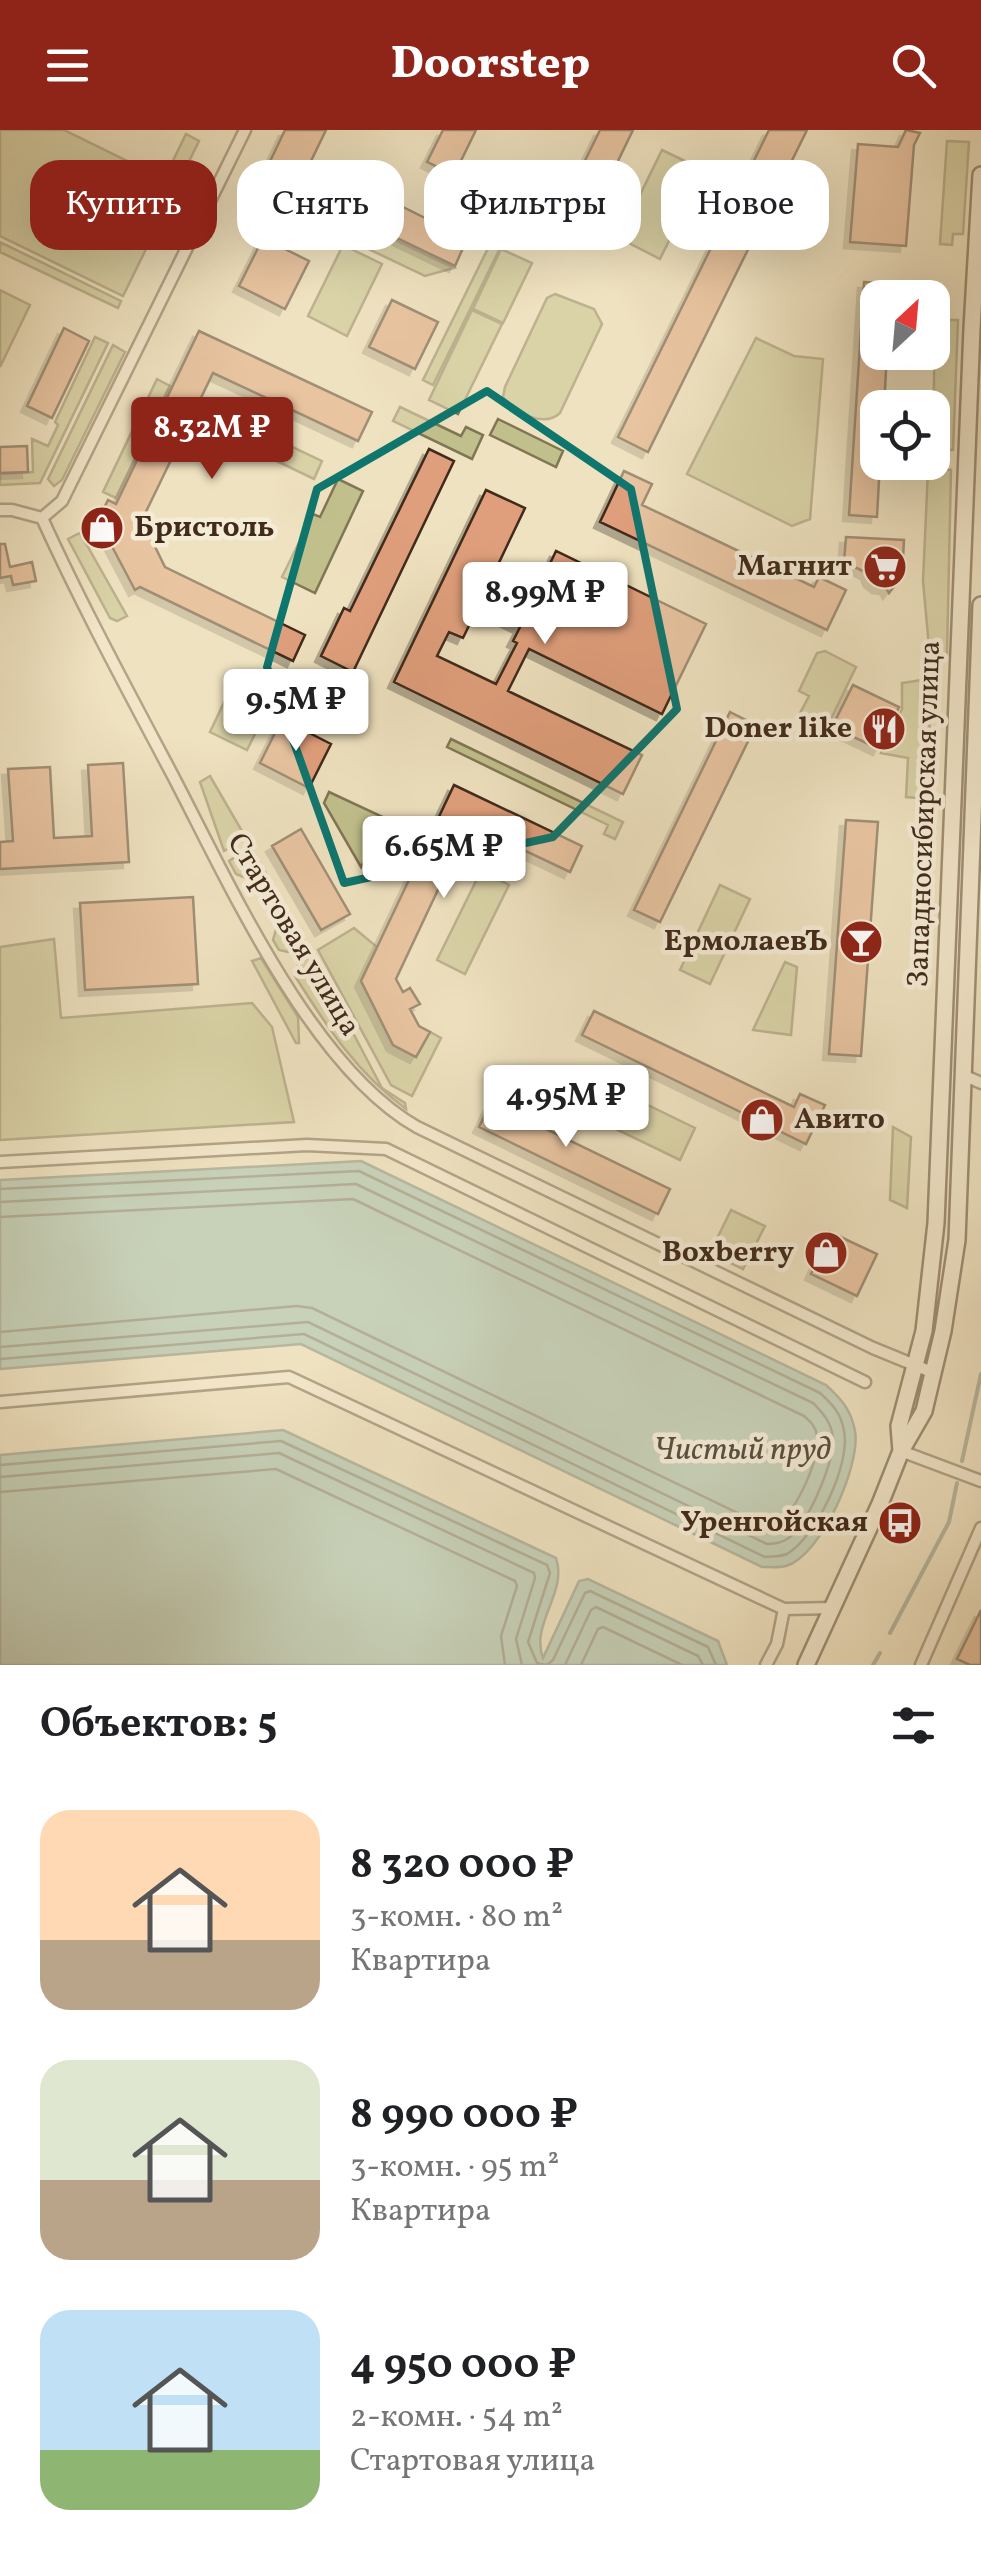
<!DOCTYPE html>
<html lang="ru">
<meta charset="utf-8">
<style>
:root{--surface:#fff;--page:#f6f6f6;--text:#202124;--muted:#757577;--accent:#8f2418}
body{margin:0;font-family:Vollkorn,serif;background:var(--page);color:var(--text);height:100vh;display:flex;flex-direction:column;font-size:38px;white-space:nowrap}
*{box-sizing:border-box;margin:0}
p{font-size:32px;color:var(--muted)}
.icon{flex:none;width:55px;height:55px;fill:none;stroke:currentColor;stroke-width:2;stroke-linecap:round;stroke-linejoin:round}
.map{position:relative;height:1535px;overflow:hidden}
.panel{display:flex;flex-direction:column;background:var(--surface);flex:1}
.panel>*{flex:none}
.banner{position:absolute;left:30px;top:30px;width:922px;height:90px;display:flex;gap:20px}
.needle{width:65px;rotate:26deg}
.tools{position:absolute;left:860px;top:150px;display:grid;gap:20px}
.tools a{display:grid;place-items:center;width:90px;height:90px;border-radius:20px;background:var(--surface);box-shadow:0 10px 40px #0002;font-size:50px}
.price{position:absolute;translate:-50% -85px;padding:0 22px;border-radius:10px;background:#fff;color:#222;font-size:32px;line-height:65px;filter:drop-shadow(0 2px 5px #0008)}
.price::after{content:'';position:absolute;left:50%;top:60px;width:30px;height:22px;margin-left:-15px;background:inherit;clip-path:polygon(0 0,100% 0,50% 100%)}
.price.selected{background:var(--accent);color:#fff}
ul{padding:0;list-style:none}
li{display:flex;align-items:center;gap:30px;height:250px;padding:0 40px}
li span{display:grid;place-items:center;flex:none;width:280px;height:200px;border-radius:30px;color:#555}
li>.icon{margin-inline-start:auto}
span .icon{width:120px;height:120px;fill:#fffc;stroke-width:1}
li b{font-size:42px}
h2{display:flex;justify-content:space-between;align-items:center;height:120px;padding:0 40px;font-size:42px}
.chip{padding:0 35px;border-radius:30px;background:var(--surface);box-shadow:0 10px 40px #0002;font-size:35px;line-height:90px}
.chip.selected{background:var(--accent);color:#fff}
header{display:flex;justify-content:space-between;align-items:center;height:130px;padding:0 40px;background:var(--accent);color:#fff;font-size:45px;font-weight:800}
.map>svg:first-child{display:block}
.green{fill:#c1c08d;stroke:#817654;stroke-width:2.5}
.water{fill:#9abeb2;stroke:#768376;stroke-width:2.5}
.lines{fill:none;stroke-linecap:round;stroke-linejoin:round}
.shore{stroke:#6e7467;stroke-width:2.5}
.stream{stroke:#768376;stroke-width:4}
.building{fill:#e09f7b;stroke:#412b1c;stroke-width:2.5;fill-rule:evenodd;filter:url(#shadow)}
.street-casing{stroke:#6c5945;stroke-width:15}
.secondary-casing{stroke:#412b1c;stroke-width:20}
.street{stroke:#f5ecd6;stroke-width:10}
.secondary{stroke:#f5ecd6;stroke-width:15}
.marked{fill:none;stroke:#0f766e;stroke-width:8;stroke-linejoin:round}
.labels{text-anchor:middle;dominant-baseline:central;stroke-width:9;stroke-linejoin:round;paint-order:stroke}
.poi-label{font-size:30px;font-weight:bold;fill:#412b1c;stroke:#f5ecd6;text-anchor:end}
.street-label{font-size:30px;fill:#412b1c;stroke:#f5ecd6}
.water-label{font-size:32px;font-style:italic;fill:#575042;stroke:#f5ecd6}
</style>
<header><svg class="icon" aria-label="menu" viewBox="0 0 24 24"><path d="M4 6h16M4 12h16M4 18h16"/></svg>Doorstep<svg class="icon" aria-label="search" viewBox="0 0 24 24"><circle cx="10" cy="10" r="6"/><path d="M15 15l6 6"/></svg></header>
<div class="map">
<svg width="981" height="1535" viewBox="0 0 981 1535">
<defs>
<filter id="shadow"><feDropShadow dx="-6" dy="6" stdDeviation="0" flood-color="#0004"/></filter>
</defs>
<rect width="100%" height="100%" fill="#efe2c0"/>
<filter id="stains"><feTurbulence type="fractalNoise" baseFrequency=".002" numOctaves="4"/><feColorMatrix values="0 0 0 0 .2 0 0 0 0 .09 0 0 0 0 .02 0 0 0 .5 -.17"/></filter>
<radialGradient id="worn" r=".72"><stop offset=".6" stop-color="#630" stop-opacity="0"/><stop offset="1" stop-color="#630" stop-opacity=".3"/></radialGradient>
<!-- green -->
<path class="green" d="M 0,0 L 64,0 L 164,49 L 186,4 L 199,11 L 123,166 L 0,106 Z
M 947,11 L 969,12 L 963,104 L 953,104 L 952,115 L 940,114 Z
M 662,20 L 704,40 L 660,129 L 619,108 Z
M 326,77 L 454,138 L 425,146 L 318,95 Z
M 495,104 L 505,108 L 433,255 L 423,250 Z
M 0,112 L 121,171 L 118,178 L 0,122 Z
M 343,115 L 382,134 L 347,206 L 308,186 Z
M 501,119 L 532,133 L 503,193 L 473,179 Z
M 0,160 L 30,175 L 0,237 Z
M 555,164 L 594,179 L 602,194 L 560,283 C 544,298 515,283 503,267 L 505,257 L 547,168 Z
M 935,178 L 945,179 L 945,190 L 958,190 L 953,320 L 933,319 Z
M 472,180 L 502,194 L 458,284 L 429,270 Z
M 95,207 L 108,213 L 40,353 L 0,355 L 0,344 L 33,342 L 32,309 L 48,316 L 58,295 L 55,292 Z
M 756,208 L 794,226 L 823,229 L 810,389 L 792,396 L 687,344 Z
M 113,215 L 125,222 L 62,350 L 54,356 L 48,349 Z
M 157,249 L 170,256 L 116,368 L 103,362 Z
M 400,277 L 461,306 L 466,297 L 483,305 L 472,329 L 393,291 Z
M 232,288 L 322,331 L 314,349 L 223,305 Z
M 498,289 L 563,321 L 556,337 L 490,305 Z
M 928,339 L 951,340 L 947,525 L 939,532 L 930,528 L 923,451 Z
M 338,349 L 363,361 L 315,463 L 282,447 L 313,384 L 320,387 Z
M 80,403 L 127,486 L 117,491 L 110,488 L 68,409 Z
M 825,521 L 856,537 L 826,599 L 799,585 L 809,566 L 799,561 L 817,523 Z
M 237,545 L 275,564 L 247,620 L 210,602 Z
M 922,550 L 932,611 L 928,669 L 906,667 L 908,628 L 881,623 L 902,579 L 902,553 Z
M 451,609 L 623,692 L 615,709 L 604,704 L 608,695 L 447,617 Z
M 210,646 L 246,708 L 224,721 L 200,652 Z
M 329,662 L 385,688 L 361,737 L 324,673 Z
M 251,717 L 305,813 L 288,822 L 279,820 L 273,810 L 277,796 L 251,750 L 236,744 L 229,731 Z
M 481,741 L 509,755 L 465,844 L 437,830 Z
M 720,755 L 750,769 L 710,854 L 680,840 Z
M 354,798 L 377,817 L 361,851 L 393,915 L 416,927 L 430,902 L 441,908 L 412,966 L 391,955 L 318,820 Z
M 54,809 L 61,888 L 252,873 L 272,897 L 294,992 L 0,1010 L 0,817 Z
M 312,825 L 382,958 L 405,973 L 406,979 C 357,943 327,897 295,846 L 298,834 Z
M 261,828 L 298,887 L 299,913 L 296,913 L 252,831 Z
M 785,832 L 797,837 L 791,905 L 753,900 Z
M 576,940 L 695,998 L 680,1030 L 560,972 Z
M 893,997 L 911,1007 L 907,1078 L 890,1070 Z
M 731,1080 L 765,1096 L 743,1139 L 710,1123 Z"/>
<!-- water -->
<path class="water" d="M 361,1031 L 826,1255 C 841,1269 851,1279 855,1301 C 861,1335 821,1426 786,1436 C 779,1438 769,1437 762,1437 L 301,1214 L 0,1239 L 0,1050 Z
M 283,1300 L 556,1428 C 568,1462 530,1494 543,1528 L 579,1451 L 588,1449 L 718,1511 L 727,1535 L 0,1535 L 0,1325 Z"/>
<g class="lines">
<!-- shore -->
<path class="shore" d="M 0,1059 L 359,1041 L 820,1263 C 833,1275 841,1283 844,1301 C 851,1334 816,1407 787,1424 C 780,1427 773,1426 765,1427 L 304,1204 L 0,1229
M 0,1072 L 356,1054 L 813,1273 C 823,1283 831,1292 833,1307 C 835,1330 811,1385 795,1402 C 788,1411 778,1414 767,1414 L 308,1192 L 0,1217
M 0,1087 L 353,1069 L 804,1286 C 811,1292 816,1297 817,1306 C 821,1330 792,1391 771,1399 L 312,1178 L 297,1176 L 0,1202
M 0,1335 L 281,1311 L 547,1435 L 550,1443 L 528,1512 L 537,1533 L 547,1535 L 553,1530 L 585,1463 L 590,1461 L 708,1517 L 716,1535
M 0,1347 L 279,1323 L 534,1443 L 535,1448 L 516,1509 L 522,1535
M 0,1362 L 276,1339 L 515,1451 L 517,1456 L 501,1506 L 505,1535
M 565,1535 L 591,1480 L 596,1477 L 698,1526 L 703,1535
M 581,1535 L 598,1499 L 603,1497 L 682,1535"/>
<!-- stream -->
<path class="stream" d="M 962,1331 L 981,1244
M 890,1503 L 949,1392 L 957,1353
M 873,1535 L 880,1523"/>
</g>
<!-- building -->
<path class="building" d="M 285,0 L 326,0 L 311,31 L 467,109 L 455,136 L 264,44 Z
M 443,0 L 476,0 L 454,45 L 427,32 Z
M 600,0 L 633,0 L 581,107 L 554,94 Z
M 769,0 L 807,0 L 648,322 L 618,307 Z
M 906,0 L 920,3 L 914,15 L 906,116 L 850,112 L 858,14 L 898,17 Z
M 263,108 L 309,131 L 285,179 L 239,156 Z
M 864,152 L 892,154 L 891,168 L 878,168 L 878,222 L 887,222 L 884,278 L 878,278 L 878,332 L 880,332 L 877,387 L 849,385 Z
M 392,170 L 438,192 L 415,239 L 369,217 Z
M 64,198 L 89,211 L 52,288 L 27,276 Z
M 199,201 L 372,282 L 358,311 L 213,243 L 142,390 L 165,437 L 305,505 L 293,531 L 140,457 L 135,460 L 98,390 L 108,370 L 116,374 Z
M 27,316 L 28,342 L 0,343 L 0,317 Z
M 429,319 L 454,331 L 353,542 L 321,526 L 344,478 L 350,481 Z
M 624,341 L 652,354 L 642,375 L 814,457 L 819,447 L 846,460 L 827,500 L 600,392 Z
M 486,360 L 525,378 L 484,464 L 526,484 L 556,421 L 706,494 L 662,584 L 529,519 L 508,561 L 642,625 L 623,664 L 394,552 ZM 478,477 L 520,497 L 513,511 L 517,513 L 496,554 L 437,526 L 449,502 L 463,508 Z
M 846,407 L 904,410 L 902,446 L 889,463 L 886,458 L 878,457 L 870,451 L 867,443 L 844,432 Z
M 0,414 L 5,414 L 10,437 L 32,432 L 36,451 L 13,455 L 11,446 L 0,448 Z
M 853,555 L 899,577 L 879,619 L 832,597 Z
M 730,582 L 756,595 L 660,792 L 634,780 Z
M 282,589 L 331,614 L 309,658 L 260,633 Z
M 123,633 L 129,732 L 0,739 L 0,712 L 13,711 L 8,639 L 50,637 L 54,708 L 92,706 L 88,635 Z
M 454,655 L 582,716 L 570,742 L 469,694 L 396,849 L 403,862 L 410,858 L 420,874 L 410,879 L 419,896 L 430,902 L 416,927 L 393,915 L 361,851 Z
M 846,690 L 878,692 L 861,926 L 829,924 Z
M 301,699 L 350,784 L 321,800 L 272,716 Z
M 193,767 L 198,854 L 85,860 L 80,773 Z
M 594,881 L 794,977 L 800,964 L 825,975 L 806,1014 L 582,905 Z
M 502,950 L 532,964 L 521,987 L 670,1059 L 658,1084 L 479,997 Z
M 830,1102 L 877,1124 L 857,1166 L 811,1144 Z
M 981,1480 L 981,1535 L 970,1535 L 957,1529 Z"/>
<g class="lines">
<defs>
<path id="street" d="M 0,380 L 12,380 L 42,388
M 42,388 C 82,476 128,561 173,646 C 229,753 311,937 417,997 L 873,1218 L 934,1243
M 42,388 L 62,371 L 245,0
M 963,945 L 981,953
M 0,1032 L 307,1015 L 386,1019 L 865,1252
M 0,1272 L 289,1247 L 784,1479 L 834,1478
M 901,1321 L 981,1351
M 766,1535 L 777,1514 L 784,1479
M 921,1535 L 981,1398"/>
<path id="secondary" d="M 901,1321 L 899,1296 L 924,1201 L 936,1093 L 972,198 L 981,45
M 806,1535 L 880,1374 L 901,1321 L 924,1281 L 943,1201 L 957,1110 L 981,475"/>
</defs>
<!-- street casing -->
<use href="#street" class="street-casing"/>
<!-- secondary casing -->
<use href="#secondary" class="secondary-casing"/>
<!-- street -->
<use href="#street" class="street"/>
<!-- secondary -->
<use href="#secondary" class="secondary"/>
</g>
<!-- marked area -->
<path d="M0 0H981V1535H0ZM 487,261 L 631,359 L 677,579 L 553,707 L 344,753 L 267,537 L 317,359 Z" fill="#efe2c0" fill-opacity=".55" fill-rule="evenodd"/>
<path class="marked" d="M 487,261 L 631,359 L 677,579 L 553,707 L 344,753 L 267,537 L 317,359 Z"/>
<!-- icons -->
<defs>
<symbol id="shop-disc" viewBox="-11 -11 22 22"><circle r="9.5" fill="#8f2418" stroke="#f5ecd6"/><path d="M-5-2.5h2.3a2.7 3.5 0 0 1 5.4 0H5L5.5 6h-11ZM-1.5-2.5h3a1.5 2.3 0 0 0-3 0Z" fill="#fff"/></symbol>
<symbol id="supermarket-disc" viewBox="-11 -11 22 22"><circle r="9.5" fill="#8f2418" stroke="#f5ecd6"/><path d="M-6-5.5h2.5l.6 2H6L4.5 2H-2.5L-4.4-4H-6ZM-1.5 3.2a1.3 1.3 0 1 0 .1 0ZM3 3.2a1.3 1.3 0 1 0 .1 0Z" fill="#fff"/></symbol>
<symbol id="restaurant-disc" viewBox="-11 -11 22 22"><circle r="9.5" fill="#8f2418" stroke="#f5ecd6"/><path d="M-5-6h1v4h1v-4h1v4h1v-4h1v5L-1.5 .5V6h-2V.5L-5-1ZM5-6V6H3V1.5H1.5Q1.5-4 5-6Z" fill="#fff"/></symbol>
<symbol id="bar-disc" viewBox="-11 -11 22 22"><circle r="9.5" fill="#8f2418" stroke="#f5ecd6"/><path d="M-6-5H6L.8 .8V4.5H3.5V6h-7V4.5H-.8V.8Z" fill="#fff"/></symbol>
<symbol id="bus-disc" viewBox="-11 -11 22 22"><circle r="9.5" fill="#8f2418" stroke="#f5ecd6"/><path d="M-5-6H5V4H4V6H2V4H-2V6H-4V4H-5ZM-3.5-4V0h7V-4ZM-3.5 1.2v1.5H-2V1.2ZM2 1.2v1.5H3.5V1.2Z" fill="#fff"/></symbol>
</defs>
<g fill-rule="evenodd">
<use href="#shop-disc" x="77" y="373" width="50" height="50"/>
<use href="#supermarket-disc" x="860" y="412" width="50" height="50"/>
<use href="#restaurant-disc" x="859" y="574" width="50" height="50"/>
<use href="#bar-disc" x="836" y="787" width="50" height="50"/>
<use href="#shop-disc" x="737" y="965" width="50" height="50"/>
<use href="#shop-disc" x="801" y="1098" width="50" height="50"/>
<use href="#bus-disc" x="875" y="1368" width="50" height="50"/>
</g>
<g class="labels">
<!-- poi labels -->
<g class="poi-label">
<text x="134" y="398" text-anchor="start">Бристоль</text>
<text x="852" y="437">Магнит</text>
<text x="852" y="599">Doner like</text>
<text x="828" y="812">ЕрмолаевЪ</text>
<text x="794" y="990" text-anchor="start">Авито</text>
<text x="794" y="1123">Boxberry</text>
<text x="868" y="1393">Уренгойская</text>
</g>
<!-- street labels -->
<g class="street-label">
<text transform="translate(925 684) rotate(-88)">Западносибирская улица</text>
<text transform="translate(293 805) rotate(59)">Стартовая улица</text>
</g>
<!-- water labels -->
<g class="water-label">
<text x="742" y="1321">Чистый пруд</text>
</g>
</g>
<rect width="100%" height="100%" filter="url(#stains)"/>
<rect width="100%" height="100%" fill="url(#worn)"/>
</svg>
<div class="tools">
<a><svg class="needle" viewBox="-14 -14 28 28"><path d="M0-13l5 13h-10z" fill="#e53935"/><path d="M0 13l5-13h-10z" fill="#757577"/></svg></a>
<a><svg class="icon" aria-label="locate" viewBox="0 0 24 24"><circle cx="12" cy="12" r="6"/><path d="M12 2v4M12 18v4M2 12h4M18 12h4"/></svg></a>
</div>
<b class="price selected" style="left:212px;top:352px">8.32M ₽</b>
<b class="price" style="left:545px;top:517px">8.99M ₽</b>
<b class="price" style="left:296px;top:624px">9.5M ₽</b>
<b class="price" style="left:444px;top:771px">6.65M ₽</b>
<b class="price" style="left:566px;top:1020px">4.95M ₽</b>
<div class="banner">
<a class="chip selected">Купить</a>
<a class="chip">Снять</a>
<a class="chip">Фильтры</a>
<a class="chip">Новое</a>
</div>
</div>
<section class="panel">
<h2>Объектов: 5<svg class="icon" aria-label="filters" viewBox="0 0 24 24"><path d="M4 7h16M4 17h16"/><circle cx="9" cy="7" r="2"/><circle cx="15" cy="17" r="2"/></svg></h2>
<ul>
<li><span style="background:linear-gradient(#ffd9b3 65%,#b9a48a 0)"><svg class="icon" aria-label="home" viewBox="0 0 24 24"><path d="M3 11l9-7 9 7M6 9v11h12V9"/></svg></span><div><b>8 320 000 ₽</b><p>3-комн. · 80 m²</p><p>Квартира</p></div></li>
<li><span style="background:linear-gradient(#dfe7d0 60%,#b9a48a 0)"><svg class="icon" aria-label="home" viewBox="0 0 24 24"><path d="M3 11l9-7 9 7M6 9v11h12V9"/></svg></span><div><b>8 990 000 ₽</b><p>3-комн. · 95 m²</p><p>Квартира</p></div></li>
<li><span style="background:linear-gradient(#bfe0f5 70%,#8fb573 0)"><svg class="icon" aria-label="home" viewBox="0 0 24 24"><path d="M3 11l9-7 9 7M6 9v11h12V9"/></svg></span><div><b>4 950 000 ₽</b><p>2-комн. · 54 m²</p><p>Стартовая улица</p></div></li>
</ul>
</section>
